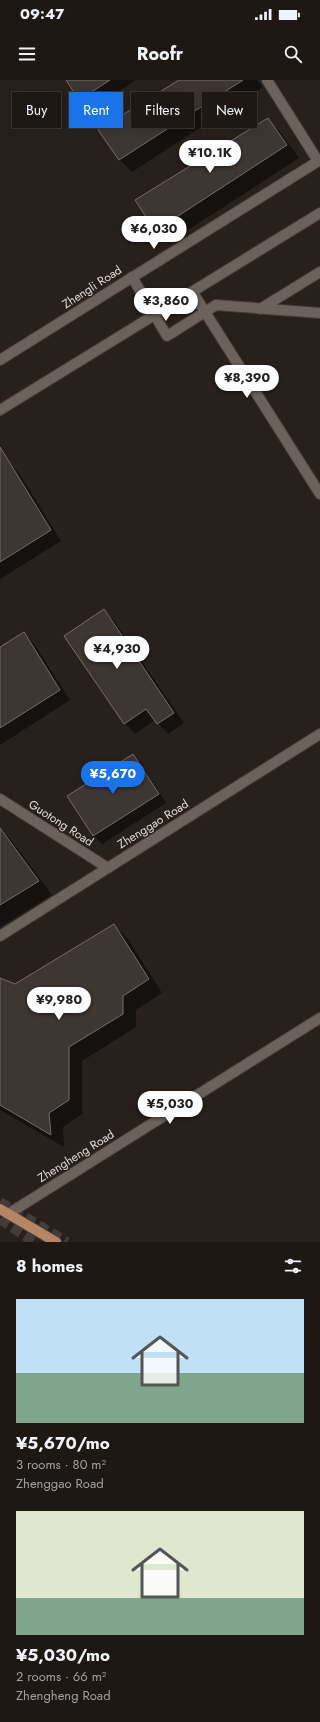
<!DOCTYPE html>
<meta charset="utf-8">
<style>
:root{--surface:#1e1815;--page:#2b2522;--text:#f1f3f6;--muted:#a1a0a0;--line:#3c3734;--accent:#1a73e8}
body{margin:0;font-family:Jost,sans-serif;background:var(--page);color:var(--text);height:100vh;display:flex;flex-direction:column;font-size:15px;white-space:nowrap}
*{box-sizing:border-box;margin:0}
p{font-size:13px;color:var(--muted)}
.icon{flex:none;width:22px;height:22px;fill:none;stroke:currentColor;stroke-width:2;stroke-linecap:round;stroke-linejoin:round}
.map{position:relative;height:1162px;overflow:hidden}
.details{display:flex;flex-direction:column;background:var(--surface);flex:1}
.details>*{flex:none}
.guide{position:absolute;left:12px;top:12px;width:296px;height:36px;display:flex;gap:8px}
.price{position:absolute;translate:-50% -34px;padding:0 9px;border-radius:14px;background:#fff;color:#222;font-size:13px;line-height:26px;filter:drop-shadow(0 1px 2px #0008)}
.price::after{content:'';position:absolute;left:50%;top:24px;width:12px;height:9px;margin-left:-6px;background:inherit;clip-path:polygon(0 0,100% 0,50% 100%)}
.price.active{background:var(--accent);color:#fff}
ul{padding:0;list-style:none}
li{display:grid;align-content:center;gap:8px;height:212px;padding:0 16px}
li span{display:grid;place-items:center;height:124px;border-radius:0px;color:#555}
li>.icon{margin-inline-start:auto}
span .icon{width:72px;height:72px;fill:#fffc;stroke-width:1}
li b{font-size:17px}
h2{display:flex;justify-content:space-between;align-items:center;height:48px;padding:0 16px;font-size:17px}
.tag{padding:0 14px;border-radius:0px;background:var(--surface);box-shadow:0 2px 10px #0003,0 0 0 1px var(--line);font-size:14px;line-height:36px}
.tag.active{background:var(--accent);color:#fff}
.status{display:flex;justify-content:space-between;align-items:center;height:28px;padding:0 20px;background:var(--surface);direction:ltr}
.status svg{height:11px;fill:currentColor}
header{display:flex;justify-content:space-between;align-items:center;height:52px;padding:0 16px;background:var(--surface);font-size:18px;font-weight:700}
.map>svg:first-child{display:block}
.shadow{fill:#0007}
.building{fill:#3e3631;stroke:#776d68}
.lines{fill:none;stroke-linecap:round;stroke-linejoin:round}
.secondary-tunnel{stroke:#443c38;stroke-width:10;stroke-dasharray:10 5;stroke-linecap:butt}
.primary-tunnel{stroke:#443c38;stroke-width:10;stroke-dasharray:10 5;stroke-linecap:butt}
.street-casing{stroke:#433c38;stroke-width:12}
.secondary-casing{stroke:#433c38;stroke-width:12}
.primary-casing{stroke:#433c38;stroke-width:12}
.street{stroke:#6b625c;stroke-width:10}
.secondary{stroke:#6b625c;stroke-width:10}
.primary{stroke:#b68566;stroke-width:10}
.labels{text-anchor:middle;dominant-baseline:central;stroke-width:3;stroke-linejoin:round;paint-order:stroke}
.street-label{font-size:12px;fill:#e0dad7;stroke:#28201c}
</style>
<div class="status"><b>09:47</b><svg viewBox="0 0 49 12"><path d="M0 12V9h3v3zM5 12V6h3v6zM10 12V3h3v9zM15 12V0h3v12zM26 1h20v11H26zM47 4h2v5h-2z"/></svg></div>
<header><svg class="icon" aria-label="menu" viewBox="0 0 24 24"><path d="M4 6h16M4 12h16M4 18h16"/></svg>Roofr<svg class="icon" aria-label="search" viewBox="0 0 24 24"><circle cx="10" cy="10" r="6"/><path d="M15 15l6 6"/></svg></header>
<div class="map">
<svg width="320" height="1162" viewBox="0 0 320 1162">
<rect width="100%" height="100%" fill="#28201c"/>
<!-- shadow -->
<path class="shadow" d="M 67,0 L 136,0 L 90,30 L 80,20 Z
M 181,0 L 257,0 L 263,7 L 132,92 L 120,80 L 100,50 Z
M 268,40 L 280,52 L 299,78 L 168,163 L 156,150 Z
M 8,381 L 18,392 L 61,461 L 0,499 L 0,386 Z
M 104,530 L 114,541 L 184,643 L 168,654 L 155,640 L 135,654 L 125,643 Z
M 24,553 L 34,564 L 70,620 L 0,665 L 0,568 Z
M 133,675 L 141,684 L 166,723 L 102,764 L 94,756 Z
M 0,749 L 12,761 L 52,815 L 0,847 Z
M 114,845 L 128,859 L 162,913 L 136,930 L 136,947 L 82,981 L 82,1034 L 63,1047 L 64,1067 L 0,1030 L 0,901 L 16,906 Z"/>
<!-- building -->
<path class="building" d="M 66,0 L 110,0 L 79,20 Z
M 179,0 L 243,0 L 119,80 L 98,50 Z
M 268,38 L 287,65 L 155,151 L 135,120 Z
M 0,367 L 51,450 L 0,482 Z
M 104,529 L 174,633 L 157,644 L 146,629 L 124,644 L 64,556 Z
M 24,552 L 60,610 L 0,648 L 0,567 Z
M 133,674 L 159,714 L 93,756 L 67,716 Z
M 0,748 L 39,801 L 0,825 Z
M 114,844 L 149,899 L 123,916 L 123,934 L 69,967 L 69,1020 L 49,1033 L 51,1055 L 0,1025 L 0,898 L 15,904 Z"/>
<g class="lines">
<!-- secondary-tunnel -->
<path class="secondary-tunnel" d="M 0,1122 L 67,1162"/>
<!-- primary-tunnel -->
<path class="primary-tunnel" d="M 0,1139 L 34,1162"/>
<defs>
<path id="street" d="M 267,0 L 318,81
M 132,197 L 167,256 L 216,225 L 320,233
M 193,213 L 320,414
M 260,229 L 320,192
M 0,719 L 108,788
M 0,856 L 320,654
M 8,1134 L 320,938"/>
<path id="secondary" d="M 0,280 L 320,80
M 0,330 L 320,133"/>
<path id="primary" d="M 0,1129 L 56,1162"/>
</defs>
<!-- street casing -->
<use href="#street" class="street-casing"/>
<!-- secondary casing -->
<use href="#secondary" class="secondary-casing"/>
<!-- primary casing -->
<use href="#primary" class="primary-casing"/>
<!-- street -->
<use href="#street" class="street"/>
<!-- secondary -->
<use href="#secondary" class="secondary"/>
<!-- primary -->
<use href="#primary" class="primary"/>
</g>
<g class="labels">
<!-- street labels -->
<g class="street-label">
<text transform="translate(92 207) rotate(-33)">Zhengli Road</text>
<text transform="translate(61 743) rotate(33)">Guotong Road</text>
<text transform="translate(153 744) rotate(-32)">Zhenggao Road</text>
<text transform="translate(76 1076) rotate(-32)">Zhengheng Road</text>
</g>
</g>
</svg>
<b class="price" style="left:210px;top:94px">¥10.1K</b>
<b class="price" style="left:154px;top:170px">¥6,030</b>
<b class="price" style="left:166px;top:242px">¥3,860</b>
<b class="price" style="left:247px;top:319px">¥8,390</b>
<b class="price" style="left:117px;top:590px">¥4,930</b>
<b class="price active" style="left:113px;top:715px">¥5,670</b>
<b class="price" style="left:59px;top:941px">¥9,980</b>
<b class="price" style="left:170px;top:1045px">¥5,030</b>
<div class="guide">
<a class="tag">Buy</a>
<a class="tag active">Rent</a>
<a class="tag">Filters</a>
<a class="tag">New</a>
</div>
</div>
<section class="details">
<h2>8 homes<svg class="icon" aria-label="filters" viewBox="0 0 24 24"><path d="M4 7h16M4 17h16"/><circle cx="9" cy="7" r="2"/><circle cx="15" cy="17" r="2"/></svg></h2>
<ul>
<li><span style="background:linear-gradient(#bfe0f5 60%,#7fa58c 0)"><svg class="icon" aria-label="home" viewBox="0 0 24 24"><path d="M3 11l9-7 9 7M6 9v11h12V9"/></svg></span><div><b>¥5,670/mo</b><p>3 rooms · 80 m²</p><p>Zhenggao Road</p></div></li>
<li><span style="background:linear-gradient(#dfe7d0 70%,#7fa58c 0)"><svg class="icon" aria-label="home" viewBox="0 0 24 24"><path d="M3 11l9-7 9 7M6 9v11h12V9"/></svg></span><div><b>¥5,030/mo</b><p>2 rooms · 66 m²</p><p>Zhengheng Road</p></div></li>
</ul>
</section>
